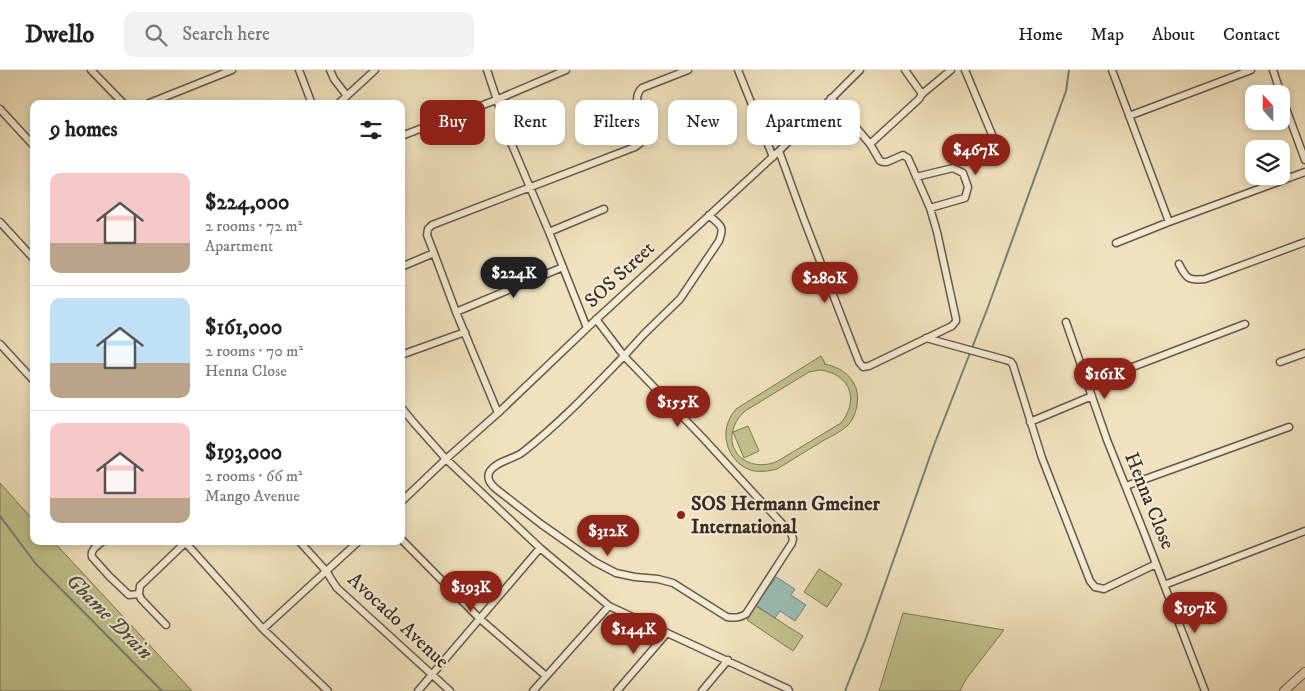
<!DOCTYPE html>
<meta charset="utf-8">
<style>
:root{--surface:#fff;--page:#f2f2f2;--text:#222;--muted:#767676;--line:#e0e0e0;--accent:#8f2418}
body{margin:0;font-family:"IM FELL DW Pica",serif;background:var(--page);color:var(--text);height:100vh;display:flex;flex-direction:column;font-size:19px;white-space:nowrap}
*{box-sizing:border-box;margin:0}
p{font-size:16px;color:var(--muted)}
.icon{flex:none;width:28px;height:28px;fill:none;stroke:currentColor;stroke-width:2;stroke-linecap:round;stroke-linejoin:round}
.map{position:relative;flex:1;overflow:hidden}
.details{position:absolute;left:30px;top:30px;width:375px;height:445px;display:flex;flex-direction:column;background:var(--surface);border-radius:10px;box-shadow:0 2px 8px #0003}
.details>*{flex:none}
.hud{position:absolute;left:420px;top:30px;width:475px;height:45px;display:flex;gap:10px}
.needle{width:32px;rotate:339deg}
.buttons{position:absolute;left:1245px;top:15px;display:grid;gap:10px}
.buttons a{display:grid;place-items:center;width:45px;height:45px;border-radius:10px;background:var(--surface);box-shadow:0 2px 8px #0003;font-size:25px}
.price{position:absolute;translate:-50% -42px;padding:0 11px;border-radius:18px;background:var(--accent);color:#fff;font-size:16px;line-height:32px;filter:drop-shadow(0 1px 2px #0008)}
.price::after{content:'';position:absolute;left:50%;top:30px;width:15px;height:11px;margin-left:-8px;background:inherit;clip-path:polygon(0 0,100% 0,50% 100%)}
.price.current{background:#222;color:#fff}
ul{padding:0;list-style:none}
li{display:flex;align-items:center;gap:15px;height:125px;padding:0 20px}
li+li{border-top:1px solid var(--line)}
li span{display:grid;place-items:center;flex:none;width:140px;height:100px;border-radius:10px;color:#555}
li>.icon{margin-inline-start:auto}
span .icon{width:60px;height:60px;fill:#fffc;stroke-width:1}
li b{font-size:21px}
h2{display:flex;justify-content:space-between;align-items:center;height:60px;padding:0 20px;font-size:21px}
.tag{padding:0 18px;border-radius:10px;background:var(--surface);box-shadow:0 2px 8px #0003;font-size:18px;line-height:45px}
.tag.current{background:var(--accent);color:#fff}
header{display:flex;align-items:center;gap:30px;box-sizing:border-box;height:70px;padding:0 25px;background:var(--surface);border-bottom:1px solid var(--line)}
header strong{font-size:24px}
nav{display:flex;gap:28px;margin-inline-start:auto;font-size:18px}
.search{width:350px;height:45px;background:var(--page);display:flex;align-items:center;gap:12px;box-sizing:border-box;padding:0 18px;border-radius:10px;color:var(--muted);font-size:19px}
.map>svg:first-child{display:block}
.green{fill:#c1c18c;stroke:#7c7658;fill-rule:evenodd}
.water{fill:#9bbdb6;stroke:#73827c}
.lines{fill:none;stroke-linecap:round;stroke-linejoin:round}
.stream{stroke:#73827c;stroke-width:2}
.minor-casing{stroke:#66584a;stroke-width:9}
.tertiary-casing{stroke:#66584a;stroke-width:10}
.minor{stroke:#f5ecd5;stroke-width:6}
.tertiary{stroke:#f5ecd5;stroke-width:8}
.poi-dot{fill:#8f2418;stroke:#f5ecd5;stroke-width:2}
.labels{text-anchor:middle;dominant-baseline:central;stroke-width:4;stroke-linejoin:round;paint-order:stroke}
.street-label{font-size:20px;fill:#382a24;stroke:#f5ecd5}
.poi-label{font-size:20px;font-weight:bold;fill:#382a24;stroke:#f5ecd5;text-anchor:start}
.water-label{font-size:21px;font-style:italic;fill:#514f48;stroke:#f5ecd5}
</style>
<header>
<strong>Dwello</strong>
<div class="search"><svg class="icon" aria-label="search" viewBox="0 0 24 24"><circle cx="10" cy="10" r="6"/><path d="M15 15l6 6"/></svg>Search here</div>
<nav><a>Home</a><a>Map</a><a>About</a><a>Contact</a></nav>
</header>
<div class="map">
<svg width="1305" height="621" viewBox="0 0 1305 621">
<rect width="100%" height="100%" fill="#f0e2be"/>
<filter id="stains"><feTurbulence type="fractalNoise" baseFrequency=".004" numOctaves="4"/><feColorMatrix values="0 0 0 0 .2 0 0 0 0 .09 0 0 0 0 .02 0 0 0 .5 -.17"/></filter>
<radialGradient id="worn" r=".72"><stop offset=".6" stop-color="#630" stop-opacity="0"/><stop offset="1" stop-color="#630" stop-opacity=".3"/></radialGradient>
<!-- green -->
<path class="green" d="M 821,286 L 825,293 L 824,294 C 839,297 850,303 856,318 C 860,330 856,349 846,357 C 840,362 832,366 826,369 C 810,379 793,389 777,399 C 769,401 762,402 754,401 C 731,396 719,368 730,348 C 731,345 734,342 736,339 ZM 820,300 C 850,304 860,329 841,353 L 776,392 C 739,405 716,368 745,341 L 809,302 Z
M 748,356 L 759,381 L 744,388 L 733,362 Z
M 0,413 L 34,451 L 34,471 L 53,471 L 192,621 L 0,621 Z
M 819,499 L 842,514 L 827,537 L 804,522 Z
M 756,536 L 803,566 L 793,581 L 747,550 Z
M 903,543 L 1004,560 L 966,609 L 960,621 L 879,621 Z"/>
<!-- water -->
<path class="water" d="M 776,507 L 795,519 L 791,525 L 806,535 L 795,551 L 780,541 L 775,548 L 756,535 Z"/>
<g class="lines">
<!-- stream -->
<path class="stream" d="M 972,278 L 988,237 L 1066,21 L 1069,0
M 0,446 L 36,494 L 162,621
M 845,621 L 866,568 L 934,375 L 970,283"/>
<defs>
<path id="minor" d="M 91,0 L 124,34
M 299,0 L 312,34
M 330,0 L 334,9 L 347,26
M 487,0 L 512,75 L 549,162 L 587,258
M 738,0 L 773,87
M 905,0 L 922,24
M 965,0 L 996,74
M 1112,0 L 1169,152 L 1305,102
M 1273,0 L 1281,24
M 1281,25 L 1305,90
M 147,34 L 232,0
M 338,34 L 375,0
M 0,39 L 34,76
M 1129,46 L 1251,0
M 404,65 L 496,30 L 566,0
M 870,74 L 919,29 L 922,24 L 951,0
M 779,81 L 803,147 L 859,292 L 863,297 L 869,296 L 952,256 L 956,251 L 956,249 L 937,162 L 930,138 L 908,88 L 903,85 L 887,92 L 883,92 L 880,91 L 870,74 L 831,28
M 916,107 L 953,98 L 963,103 L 968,117 L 965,128 L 930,138
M 0,152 L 34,189
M 549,162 L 604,139
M 1116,173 L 1169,152
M 1179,194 C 1186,208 1188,211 1205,209 L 1305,172
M 401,197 L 434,183
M 456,242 L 563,197
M 596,249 L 624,286 L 644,264 L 680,229 L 719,171 C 725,155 720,156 709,145
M 1066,252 L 1107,370 L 1143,460 L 1205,621
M 926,268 L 1006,290 L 1011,292 L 1013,295 L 1042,388 L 1090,511 L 1095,517 L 1104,519 L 1156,494
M 0,274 L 34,311
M 401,285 L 465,262
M 624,286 L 703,368 L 757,427 L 791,463 L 793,469 L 792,473 L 746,544 C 739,548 735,548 727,547 L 673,513 L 658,509 L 635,507 L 616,503 L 595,492 L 541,454 L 495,418 C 490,413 486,408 490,401 C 497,391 514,389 523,382 C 560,353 592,319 624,286 Z
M 1280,292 L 1305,283
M 1088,314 L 1245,254
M 401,337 L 414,353 L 446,389 L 540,478 L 609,536 L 788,619 L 789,621
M 498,343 L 456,242 L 434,183 L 427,165 L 428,159 L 432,155 L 635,77 C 663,61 624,35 642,18 L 688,0
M 1030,352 L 1092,326
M 1126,416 L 1289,357
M 401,432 L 446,389 L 498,343 L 587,258 L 779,81 L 860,0
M 401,469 L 480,549 L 546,606
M 103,471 C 97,476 90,480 92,487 L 109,506 L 129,525 L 139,524
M 184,471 L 263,559 L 328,621
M 299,471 L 327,502 L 331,509 L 337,518 L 450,621
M 1164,515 L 1305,461
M 166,555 L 141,529 L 139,524 L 140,516 L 187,471
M 263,559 L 359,471
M 418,621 L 540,478
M 533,621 L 609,536
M 617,621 L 667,563
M 702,621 L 728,590"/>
<path id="tertiary" d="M 1284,621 L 1305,602"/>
</defs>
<!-- minor casing -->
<use href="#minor" class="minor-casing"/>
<!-- tertiary casing -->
<use href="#tertiary" class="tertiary-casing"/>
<!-- minor -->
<use href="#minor" class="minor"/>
<!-- tertiary -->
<use href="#tertiary" class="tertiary"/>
</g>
<!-- markers -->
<circle class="poi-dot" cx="681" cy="445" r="5"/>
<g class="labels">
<!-- street labels -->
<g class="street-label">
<text transform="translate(620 205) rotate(-43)">SOS Street</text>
<text transform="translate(1149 431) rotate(68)">Henna Close</text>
<text transform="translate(398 551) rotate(43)">Avocado Avenue</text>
</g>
<!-- poi labels -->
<g class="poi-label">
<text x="691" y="434">SOS Hermann Gmeiner<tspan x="691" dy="23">International</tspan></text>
</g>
<!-- water labels -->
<g class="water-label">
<text transform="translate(109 547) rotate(45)">Gbame Drain</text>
</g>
</g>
<rect width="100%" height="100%" filter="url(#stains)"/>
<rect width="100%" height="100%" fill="url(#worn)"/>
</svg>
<div class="buttons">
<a><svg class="needle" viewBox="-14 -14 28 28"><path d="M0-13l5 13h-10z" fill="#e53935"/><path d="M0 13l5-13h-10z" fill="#767676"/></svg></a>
<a><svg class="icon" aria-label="layers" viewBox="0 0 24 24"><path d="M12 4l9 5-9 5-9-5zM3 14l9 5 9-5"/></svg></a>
</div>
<b class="price" style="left:976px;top:106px">$467K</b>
<b class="price current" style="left:514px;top:229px">$224K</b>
<b class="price" style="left:825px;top:234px">$280K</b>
<b class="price" style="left:1105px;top:330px">$161K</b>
<b class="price" style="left:678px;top:358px">$155K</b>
<b class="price" style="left:608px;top:487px">$312K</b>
<b class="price" style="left:471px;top:543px">$193K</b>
<b class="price" style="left:1195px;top:564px">$197K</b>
<b class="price" style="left:634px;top:585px">$144K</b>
<div class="hud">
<a class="tag current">Buy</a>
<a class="tag">Rent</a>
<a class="tag">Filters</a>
<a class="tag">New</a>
<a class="tag">Apartment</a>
</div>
<section class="details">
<h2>9 homes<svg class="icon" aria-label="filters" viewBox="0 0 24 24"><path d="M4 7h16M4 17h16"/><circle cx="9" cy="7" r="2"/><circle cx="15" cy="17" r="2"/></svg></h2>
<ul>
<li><span style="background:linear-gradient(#f6c9c9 70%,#b9a48a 0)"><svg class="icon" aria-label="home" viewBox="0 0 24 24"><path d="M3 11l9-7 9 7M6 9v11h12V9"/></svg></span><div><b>$224,000</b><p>2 rooms · 72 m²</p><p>Apartment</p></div></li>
<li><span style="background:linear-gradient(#bfe0f5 65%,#b9a48a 0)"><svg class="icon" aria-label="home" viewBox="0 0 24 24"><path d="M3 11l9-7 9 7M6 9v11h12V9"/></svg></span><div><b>$161,000</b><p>2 rooms · 70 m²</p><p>Henna Close</p></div></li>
<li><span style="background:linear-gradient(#f6c9c9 75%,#b9a48a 0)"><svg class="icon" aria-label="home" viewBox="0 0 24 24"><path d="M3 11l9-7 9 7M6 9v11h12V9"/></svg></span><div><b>$193,000</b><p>2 rooms · 66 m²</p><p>Mango Avenue</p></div></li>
</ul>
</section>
</div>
